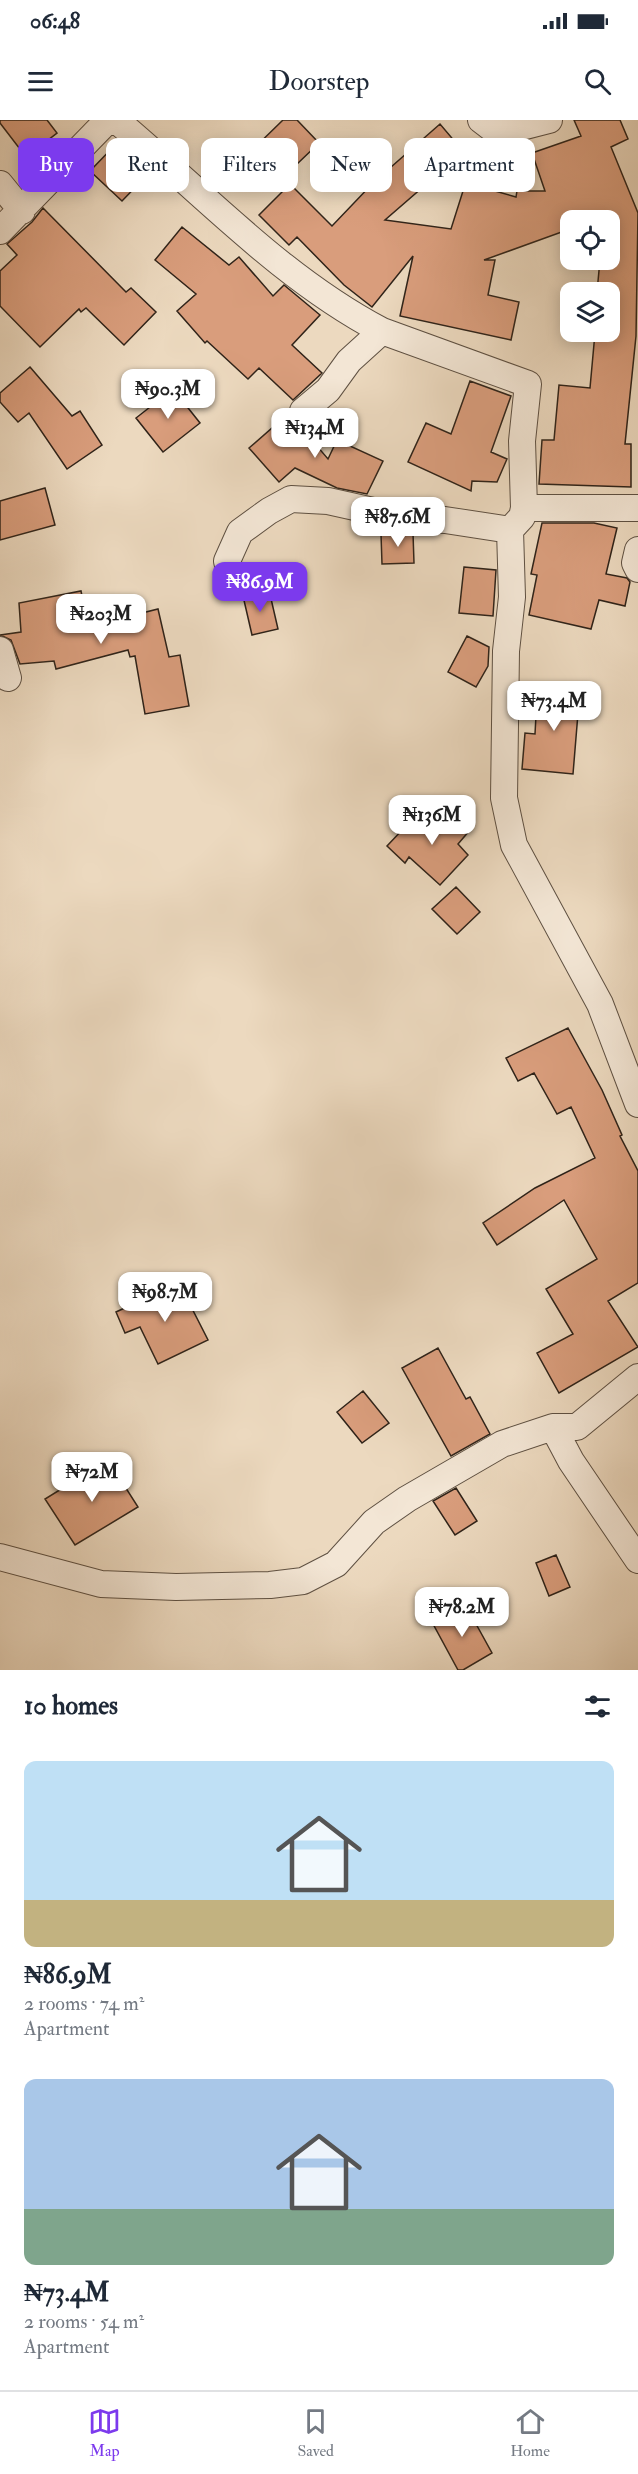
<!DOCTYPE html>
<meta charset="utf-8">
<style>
:root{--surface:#fff;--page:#f2f2f3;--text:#1f2937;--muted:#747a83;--line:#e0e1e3;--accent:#7c3aed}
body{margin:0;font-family:"IM FELL Double Pica",serif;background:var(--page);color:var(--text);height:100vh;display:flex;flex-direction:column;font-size:22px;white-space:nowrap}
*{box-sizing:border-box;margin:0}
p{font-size:20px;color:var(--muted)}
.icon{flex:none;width:33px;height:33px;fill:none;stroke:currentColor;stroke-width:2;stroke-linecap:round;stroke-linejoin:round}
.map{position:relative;height:1550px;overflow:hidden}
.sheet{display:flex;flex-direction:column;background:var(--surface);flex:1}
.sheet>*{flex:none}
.hud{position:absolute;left:18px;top:18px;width:603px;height:54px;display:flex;gap:12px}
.fabs{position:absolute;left:560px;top:90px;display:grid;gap:12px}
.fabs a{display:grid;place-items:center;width:60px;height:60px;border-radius:12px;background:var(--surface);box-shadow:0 3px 15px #0003;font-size:30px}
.price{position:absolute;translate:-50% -51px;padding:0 14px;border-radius:12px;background:#fff;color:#222;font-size:20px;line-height:39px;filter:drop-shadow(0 2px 3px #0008)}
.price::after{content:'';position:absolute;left:50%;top:36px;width:18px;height:14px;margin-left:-9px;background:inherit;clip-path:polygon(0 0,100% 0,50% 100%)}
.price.current{background:var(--accent);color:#fff}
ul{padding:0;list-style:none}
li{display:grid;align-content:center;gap:12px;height:318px;padding:0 24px}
li span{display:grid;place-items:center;height:186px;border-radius:12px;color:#555}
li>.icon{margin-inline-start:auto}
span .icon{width:108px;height:108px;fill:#fffc;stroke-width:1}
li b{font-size:26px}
h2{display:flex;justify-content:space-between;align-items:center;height:72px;padding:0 24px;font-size:26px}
.tag{padding:0 21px;border-radius:12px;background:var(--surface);box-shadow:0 3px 15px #0003;font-size:21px;line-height:54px}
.tag.current{background:var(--accent);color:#fff}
.status{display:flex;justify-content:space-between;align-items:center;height:42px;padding:0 30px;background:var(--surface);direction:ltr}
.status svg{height:16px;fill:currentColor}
header{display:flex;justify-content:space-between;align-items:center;height:78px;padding:0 24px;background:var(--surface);font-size:27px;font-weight:600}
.tabs{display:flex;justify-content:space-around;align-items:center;height:84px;border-top:2px solid var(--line);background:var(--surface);font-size:16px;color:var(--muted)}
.tabs a{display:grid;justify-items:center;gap:3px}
.tabs .current{color:var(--accent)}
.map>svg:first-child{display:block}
.building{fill:#d99d7c;stroke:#2f2319;stroke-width:1.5}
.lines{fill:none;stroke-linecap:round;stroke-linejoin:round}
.street-casing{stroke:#5e5042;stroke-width:28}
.street{stroke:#f3e6d5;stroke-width:26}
</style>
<div class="status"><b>06:48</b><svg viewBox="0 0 49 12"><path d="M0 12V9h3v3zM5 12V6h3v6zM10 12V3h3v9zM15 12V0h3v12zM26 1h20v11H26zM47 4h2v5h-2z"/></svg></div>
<header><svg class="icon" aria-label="menu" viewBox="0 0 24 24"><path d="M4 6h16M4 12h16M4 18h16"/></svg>Doorstep<svg class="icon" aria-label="search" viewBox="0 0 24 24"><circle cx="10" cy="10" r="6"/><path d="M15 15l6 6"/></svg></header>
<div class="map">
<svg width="638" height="1550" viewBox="0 0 638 1550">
<rect width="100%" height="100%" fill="#ecd9bf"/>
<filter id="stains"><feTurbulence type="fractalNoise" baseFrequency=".00333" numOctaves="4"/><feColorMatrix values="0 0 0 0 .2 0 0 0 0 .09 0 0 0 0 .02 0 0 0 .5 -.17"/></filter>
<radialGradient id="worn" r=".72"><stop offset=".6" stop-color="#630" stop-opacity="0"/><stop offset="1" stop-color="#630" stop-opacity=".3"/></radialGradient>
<!-- building -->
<path class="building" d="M 0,0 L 47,0 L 57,13 L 26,37 L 0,3 Z
M 283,0 L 297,0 L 319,23 L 273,67 L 244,38 Z
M 574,0 L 620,0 L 628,19 L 611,27 L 638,93 L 636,216 L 625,324 L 631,324 L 631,367 L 539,364 L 542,320 L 554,320 L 559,265 L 590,268 L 595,213 L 609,214 L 609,172 L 597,172 L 600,140 L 609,140 L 609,100 L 570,100 L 570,109 L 484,140 L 495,140 L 488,175 L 519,182 L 511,220 L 400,196 L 413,136 L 372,187 L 344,165 L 297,117 L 289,125 L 259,95 L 290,64 L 332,106 L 374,62 L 440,4 L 456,23 L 468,28 L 385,100 L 451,109 L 463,71 L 495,71 L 516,77 L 517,71 L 545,71 L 532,33 L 581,16 Z
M 118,22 L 150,52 L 122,81 L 90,51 Z
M 43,88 L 126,172 L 131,168 L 156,192 L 124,225 L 86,188 L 81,192 L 79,189 L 40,227 L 0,186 L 0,151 L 17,135 L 7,124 L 32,102 Z
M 182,107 L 229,145 L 239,137 L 273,176 L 284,165 L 320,195 L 292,225 L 322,253 L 293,280 L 259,248 L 248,259 L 207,221 L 205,223 L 177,191 L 196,174 L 155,140 Z
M 30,247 L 72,296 L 80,291 L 102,325 L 67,349 L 29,293 L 18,302 L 0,282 L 0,273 Z
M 470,261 L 511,276 L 491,332 L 507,339 L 497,362 L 472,361 L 471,371 L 408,342 L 426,303 L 451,314 Z
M 173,269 L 200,303 L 163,332 L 136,298 Z
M 288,294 L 292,301 L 299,305 L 328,339 L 337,320 L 383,341 L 367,374 L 337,368 L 295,348 L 279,362 L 249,328 Z
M 45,368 L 55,405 L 0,420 L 0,381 Z
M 542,403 L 594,403 L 617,408 L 606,454 L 627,458 L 630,462 L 625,486 L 599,480 L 591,509 L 529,495 L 537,455 L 531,454 Z
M 413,413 L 414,443 L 382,444 L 381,414 Z
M 464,447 L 496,450 L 493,496 L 459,493 Z
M 269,470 L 278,509 L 252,515 L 243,476 Z
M 81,471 L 87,501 L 108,495 L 110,501 L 158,489 L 169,537 L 180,535 L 189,586 L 145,594 L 135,536 L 130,537 L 128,530 L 56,549 L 54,541 L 20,544 L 11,520 L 0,515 L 21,512 L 19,483 Z
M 467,516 L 489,527 L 488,546 L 476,567 L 448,552 Z
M 543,567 L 580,569 L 573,654 L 522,649 L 525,613 L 535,614 L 537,577 L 542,578 Z
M 421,690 L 441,710 L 454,696 L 470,710 L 458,724 L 468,735 L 440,765 L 409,737 L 405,743 L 387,726 Z
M 456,767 L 480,792 L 457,814 L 432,789 Z
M 568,908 L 602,970 L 622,1015 L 620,1016 L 638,1051 L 638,1163 L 608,1181 L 638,1227 L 559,1273 L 537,1233 L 573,1214 L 546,1169 L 597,1139 L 564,1080 L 497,1125 L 483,1103 L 535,1068 L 595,1038 L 571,987 L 557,994 L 534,953 L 518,961 L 506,938 Z
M 179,1163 L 208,1220 L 158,1244 L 140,1207 L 125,1213 L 116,1192 Z
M 438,1228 L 466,1279 L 470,1277 L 490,1314 L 451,1336 L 402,1248 Z
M 363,1271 L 389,1303 L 362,1323 L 337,1292 Z
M 108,1340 L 138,1387 L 75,1425 L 45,1379 Z
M 456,1368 L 477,1401 L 455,1415 L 433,1381 Z
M 556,1435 L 570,1467 L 549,1476 L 536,1443 Z
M 465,1484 L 492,1533 L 463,1550 L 458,1550 L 432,1502 Z"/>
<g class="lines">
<defs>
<path id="street" d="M 116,0 C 202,72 281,158 382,211 L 349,241 L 328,270 L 303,291
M 481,0 L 498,13 L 549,0
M 0,64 L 22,91
M 0,111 L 108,0
M 382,211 L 528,264 L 522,321 L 524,388
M 638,388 L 524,388 L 522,397 L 510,410 L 512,477 L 506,531 L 504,678 L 514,725 L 600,884 L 638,984
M 638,430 L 635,443 L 638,449
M 232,461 L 227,441 L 240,412 L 269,391 L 291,379 L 328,381 L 400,397 L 445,400 L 510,410
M 0,530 L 8,558
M 553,1307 L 571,1341 L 638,1440
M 0,1437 L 101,1464 L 176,1467 L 270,1465 L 303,1461 L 336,1444 L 374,1402 L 407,1379 L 502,1324 L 553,1307 L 577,1307 L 638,1257"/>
</defs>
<!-- street casing -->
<use href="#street" class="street-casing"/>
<!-- street -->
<use href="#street" class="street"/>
</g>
<rect width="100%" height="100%" filter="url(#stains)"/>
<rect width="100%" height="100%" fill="url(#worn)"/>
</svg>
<div class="fabs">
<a><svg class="icon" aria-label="locate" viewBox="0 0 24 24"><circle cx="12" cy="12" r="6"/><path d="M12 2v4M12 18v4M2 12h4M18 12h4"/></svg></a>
<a><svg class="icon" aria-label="layers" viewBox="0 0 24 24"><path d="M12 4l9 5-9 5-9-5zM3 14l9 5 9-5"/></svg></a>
</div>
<b class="price" style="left:168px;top:300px">₦90.3M</b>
<b class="price" style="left:315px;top:339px">₦134M</b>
<b class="price" style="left:398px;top:428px">₦87.6M</b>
<b class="price current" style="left:260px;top:493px">₦86.9M</b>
<b class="price" style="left:101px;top:525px">₦203M</b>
<b class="price" style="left:554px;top:612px">₦73.4M</b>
<b class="price" style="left:432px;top:726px">₦136M</b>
<b class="price" style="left:165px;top:1203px">₦98.7M</b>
<b class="price" style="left:92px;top:1383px">₦72M</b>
<b class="price" style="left:462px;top:1518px">₦78.2M</b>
<div class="hud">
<a class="tag current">Buy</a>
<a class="tag">Rent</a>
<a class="tag">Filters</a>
<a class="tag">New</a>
<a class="tag">Apartment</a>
</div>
</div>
<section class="sheet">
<h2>10 homes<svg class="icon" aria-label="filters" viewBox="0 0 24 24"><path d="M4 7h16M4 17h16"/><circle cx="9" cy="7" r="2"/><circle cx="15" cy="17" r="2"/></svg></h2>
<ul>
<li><span style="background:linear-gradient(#bfe0f5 75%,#c2b280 0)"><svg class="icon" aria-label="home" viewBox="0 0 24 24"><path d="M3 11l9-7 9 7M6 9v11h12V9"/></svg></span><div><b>₦86.9M</b><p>2 rooms · 74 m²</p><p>Apartment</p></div></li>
<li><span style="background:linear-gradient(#a9c7e8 70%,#7fa58c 0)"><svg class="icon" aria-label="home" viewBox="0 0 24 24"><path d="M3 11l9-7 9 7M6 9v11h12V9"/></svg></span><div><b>₦73.4M</b><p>2 rooms · 54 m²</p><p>Apartment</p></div></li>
</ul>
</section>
<nav class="tabs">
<a class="current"><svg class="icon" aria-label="map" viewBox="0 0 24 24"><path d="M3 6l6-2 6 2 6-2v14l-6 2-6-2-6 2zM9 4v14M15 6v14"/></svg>Map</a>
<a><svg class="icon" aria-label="saved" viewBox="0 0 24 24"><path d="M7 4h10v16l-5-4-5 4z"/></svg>Saved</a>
<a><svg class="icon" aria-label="home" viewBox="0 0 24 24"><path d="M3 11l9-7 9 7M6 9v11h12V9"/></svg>Home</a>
</nav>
